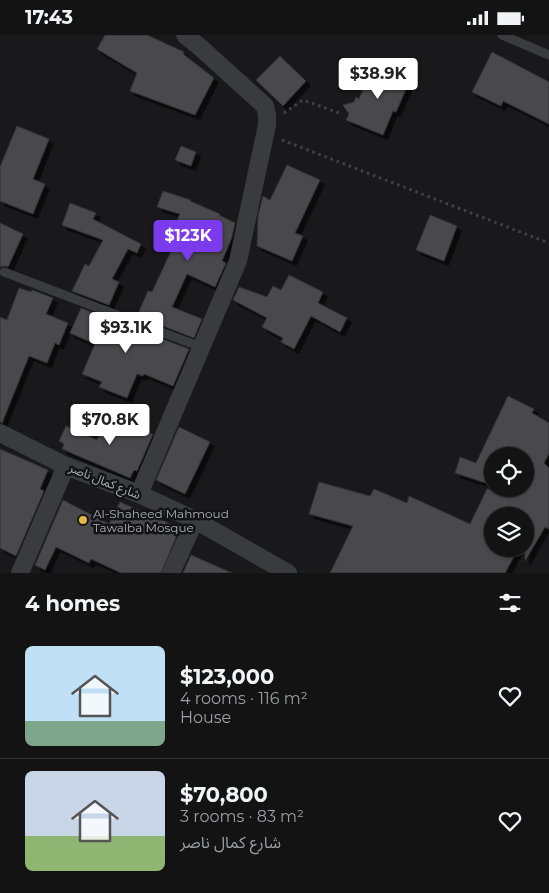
<!DOCTYPE html>
<meta charset="utf-8">
<style>
:root{--surface:#131314;--page:#1c1c1d;--text:#f1f3f6;--muted:#9d9ea0;--line:#323234;--accent:#7c3aed}
body{margin:0;font-family:Montserrat,"Noto Sans Arabic",sans-serif;background:var(--page);color:var(--text);height:100vh;display:flex;flex-direction:column;font-size:19px;white-space:nowrap}
*{box-sizing:border-box;margin:0}
p{font-size:16px;color:var(--muted)}
.icon{flex:none;width:28px;height:28px;fill:none;stroke:currentColor;stroke-width:2;stroke-linecap:round;stroke-linejoin:round}
.map{position:relative;height:538px;overflow:hidden}
.panel{display:flex;flex-direction:column;background:var(--surface);flex:1}
.panel>*{flex:none}
.controls{position:absolute;left:484px;top:412px;display:grid;gap:10px}
.controls a{display:grid;place-items:center;width:50px;height:50px;border-radius:50%;background:var(--surface);box-shadow:0 1px 4px #0004,0 0 0 1px var(--line);font-size:25px}
.price{position:absolute;translate:-50% -42px;padding:0 11px;border-radius:5px;background:#fff;color:#222;font-size:16px;line-height:32px;filter:drop-shadow(0 1px 2px #0008)}
.price::after{content:'';position:absolute;left:50%;top:30px;width:15px;height:11px;margin-left:-8px;background:inherit;clip-path:polygon(0 0,100% 0,50% 100%)}
.price.selected{background:var(--accent);color:#fff}
ul{padding:0;list-style:none}
li{display:flex;align-items:center;gap:15px;height:125px;padding:0 25px}
li+li{border-top:1px solid var(--line)}
li span{display:grid;place-items:center;flex:none;width:140px;height:100px;border-radius:8px;color:#555}
li>.icon{margin-inline-start:auto}
span .icon{width:60px;height:60px;fill:#fffc;stroke-width:1}
li b{font-size:21px}
h2{display:flex;justify-content:space-between;align-items:center;height:60px;padding:0 25px;font-size:21px}
.status{display:flex;justify-content:space-between;align-items:center;height:35px;padding:0 25px;background:var(--surface);direction:ltr}
.status svg{height:14px;fill:currentColor}
.map>svg:first-child{display:block}
.building{fill:#48494d;stroke:#333337;filter:url(#shadow)}
.lines{fill:none;stroke-linecap:round;stroke-linejoin:round}
.path{stroke:#404246;stroke-width:3;stroke-dasharray:2.5 4;stroke-linecap:butt}
.lane{stroke:#3a3b3f;stroke-width:9}
.street{stroke:#3a3b3f;stroke-width:18}
.poi-dot{fill:#e3b949;stroke:#141416;stroke-width:2}
.labels{text-anchor:middle;dominant-baseline:central;stroke-width:5;stroke-linejoin:round;paint-order:stroke}
.street-label{font-size:12px;fill:#acafb9;stroke:#141416}
.poi-label{font-size:12px;fill:#acafb9;stroke:#141416;text-anchor:start}
</style>
<div class="status"><b>17:43</b><svg viewBox="0 0 49 12"><path d="M0 12V9h3v3zM5 12V6h3v6zM10 12V3h3v9zM15 12V0h3v12zM26 1h20v11H26zM47 4h2v5h-2z"/></svg></div>
<div class="map">
<svg width="549" height="538" viewBox="0 0 549 538">
<defs>
<filter id="shadow"><feDropShadow dx="4.5" dy="4.5" stdDeviation="0" flood-color="#0009"/></filter>
</defs>
<rect width="100%" height="100%" fill="#19191b"/>
<!-- building -->
<path class="building" d="M 105,0 L 147,0 L 184,17 L 183,19 L 214,43 L 195,80 L 130,56 L 137,38 L 97,14 Z
M 492,17 L 549,47 L 549,89 L 503,66 L 501,71 L 472,57 Z
M 280,21 L 306,46 L 283,71 L 256,45 Z
M 373,30 L 410,45 L 396,77 L 393,76 L 383,100 L 346,85 L 349,79 L 343,70 L 354,67 L 356,62 L 359,64 Z
M 17,91 L 49,104 L 33,144 L 45,149 L 33,179 L 0,166 L 0,132 Z
M 181,111 L 196,117 L 191,131 L 175,125 Z
M 287,130 L 320,145 L 295,198 L 303,201 L 292,226 L 257,211 L 258,181 L 263,161 L 270,165 Z
M 163,156 L 191,165 L 190,166 L 220,179 L 219,180 L 235,188 L 232,202 L 222,226 L 226,228 L 215,252 L 187,239 L 172,272 L 202,284 L 194,303 L 137,281 L 148,256 L 152,257 L 180,197 L 173,194 L 180,179 L 157,172 Z
M 70,168 L 96,178 L 93,184 L 141,209 L 137,218 L 128,214 L 112,244 L 119,247 L 109,270 L 72,256 L 85,229 L 89,231 L 103,205 L 62,190 Z
M 430,180 L 457,191 L 444,226 L 416,215 Z
M 0,188 L 23,199 L 8,232 L 4,231 L 0,232 Z
M 289,240 L 323,257 L 318,268 L 347,283 L 340,297 L 311,281 L 294,314 L 281,307 L 283,303 L 262,292 L 267,283 L 233,265 L 239,252 L 267,262 L 273,251 L 281,255 Z
M 19,253 L 31,257 L 32,255 L 53,263 L 46,279 L 68,288 L 59,310 L 55,308 L 47,328 L 29,321 L 2,388 L 0,387 L 0,282 L 7,285 Z
M 81,273 L 132,294 L 133,293 L 189,314 L 173,351 L 144,339 L 143,341 L 137,339 L 127,363 L 99,352 L 102,347 L 82,339 L 95,309 L 70,298 Z
M 508,361 L 534,374 L 532,378 L 549,388 L 549,418 L 544,428 L 549,433 L 549,494 L 545,492 L 525,526 L 525,481 L 492,481 L 492,514 L 518,514 L 505,538 L 330,538 L 353,491 L 309,479 L 319,447 L 370,461 L 374,454 L 407,468 L 409,461 L 470,489 L 487,454 L 525,454 L 525,421 L 492,421 L 492,450 L 455,438 L 460,422 L 476,428 Z
M 107,380 L 153,399 L 137,436 L 134,435 L 130,443 L 62,414 L 64,409 L 59,406 L 66,391 L 97,405 Z
M 179,392 L 210,407 L 185,459 L 156,445 Z
M 0,414 L 48,435 L 40,454 L 44,456 L 16,521 L 0,513 Z
M 63,465 L 109,489 L 120,467 L 180,493 L 161,538 L 121,538 L 91,524 L 89,528 L 56,512 L 45,535 L 35,530 Z
M 191,520 L 232,538 L 183,538 Z"/>
<g class="lines">
<!-- path -->
<path class="path" d="M 284,78 L 303,65 L 342,79
M 282,105 L 549,208"/>
<!-- lane -->
<path class="lane" d="M 502,0 L 549,20
M 4,237 L 201,312"/>
<!-- street -->
<path class="street" d="M 0,398 L 66,431 L 139,459 L 195,485 L 288,538
M 139,459 L 238,226 L 267,90 L 267,80 L 265,71 L 201,13 L 185,0
M 20,538 L 66,431
M 171,538 L 195,485"/>
</g>
<!-- markers -->
<circle class="poi-dot" cx="83" cy="485" r="5"/>
<g class="labels">
<!-- street labels -->
<g class="street-label">
<text transform="translate(105 446) rotate(22)">شارع كمال ناصر</text>
</g>
<!-- poi labels -->
<g class="poi-label">
<text x="93" y="478">Al-Shaheed Mahmoud<tspan x="93" dy="14">Tawalba Mosque</tspan></text>
</g>
</g>
</svg>
<div class="controls">
<a><svg class="icon" aria-label="locate" viewBox="0 0 24 24"><circle cx="12" cy="12" r="6"/><path d="M12 2v4M12 18v4M2 12h4M18 12h4"/></svg></a>
<a><svg class="icon" aria-label="layers" viewBox="0 0 24 24"><path d="M12 4l9 5-9 5-9-5zM3 14l9 5 9-5"/></svg></a>
</div>
<b class="price" style="left:378px;top:65px">$38.9K</b>
<b class="price selected" style="left:188px;top:227px">$123K</b>
<b class="price" style="left:126px;top:319px">$93.1K</b>
<b class="price" style="left:110px;top:411px">$70.8K</b>
</div>
<section class="panel">
<h2>4 homes<svg class="icon" aria-label="filters" viewBox="0 0 24 24"><path d="M4 7h16M4 17h16"/><circle cx="9" cy="7" r="2"/><circle cx="15" cy="17" r="2"/></svg></h2>
<ul>
<li><span style="background:linear-gradient(#bfe0f5 75%,#7fa58c 0)"><svg class="icon" aria-label="home" viewBox="0 0 24 24"><path d="M3 11l9-7 9 7M6 9v11h12V9"/></svg></span><div><b>$123,000</b><p>4 rooms · 116 m²</p><p>House</p></div><svg class="icon" aria-label="heart" viewBox="0 0 24 24"><path d="M12 20l-8-8c-3-5 5-10 8-4 3-6 11-1 8 4z"/></svg></li>
<li><span style="background:linear-gradient(#c9d6e8 65%,#8fb573 0)"><svg class="icon" aria-label="home" viewBox="0 0 24 24"><path d="M3 11l9-7 9 7M6 9v11h12V9"/></svg></span><div><b>$70,800</b><p>3 rooms · 83 m²</p><p>شارع كمال ناصر</p></div><svg class="icon" aria-label="heart" viewBox="0 0 24 24"><path d="M12 20l-8-8c-3-5 5-10 8-4 3-6 11-1 8 4z"/></svg></li>
</ul>
</section>
